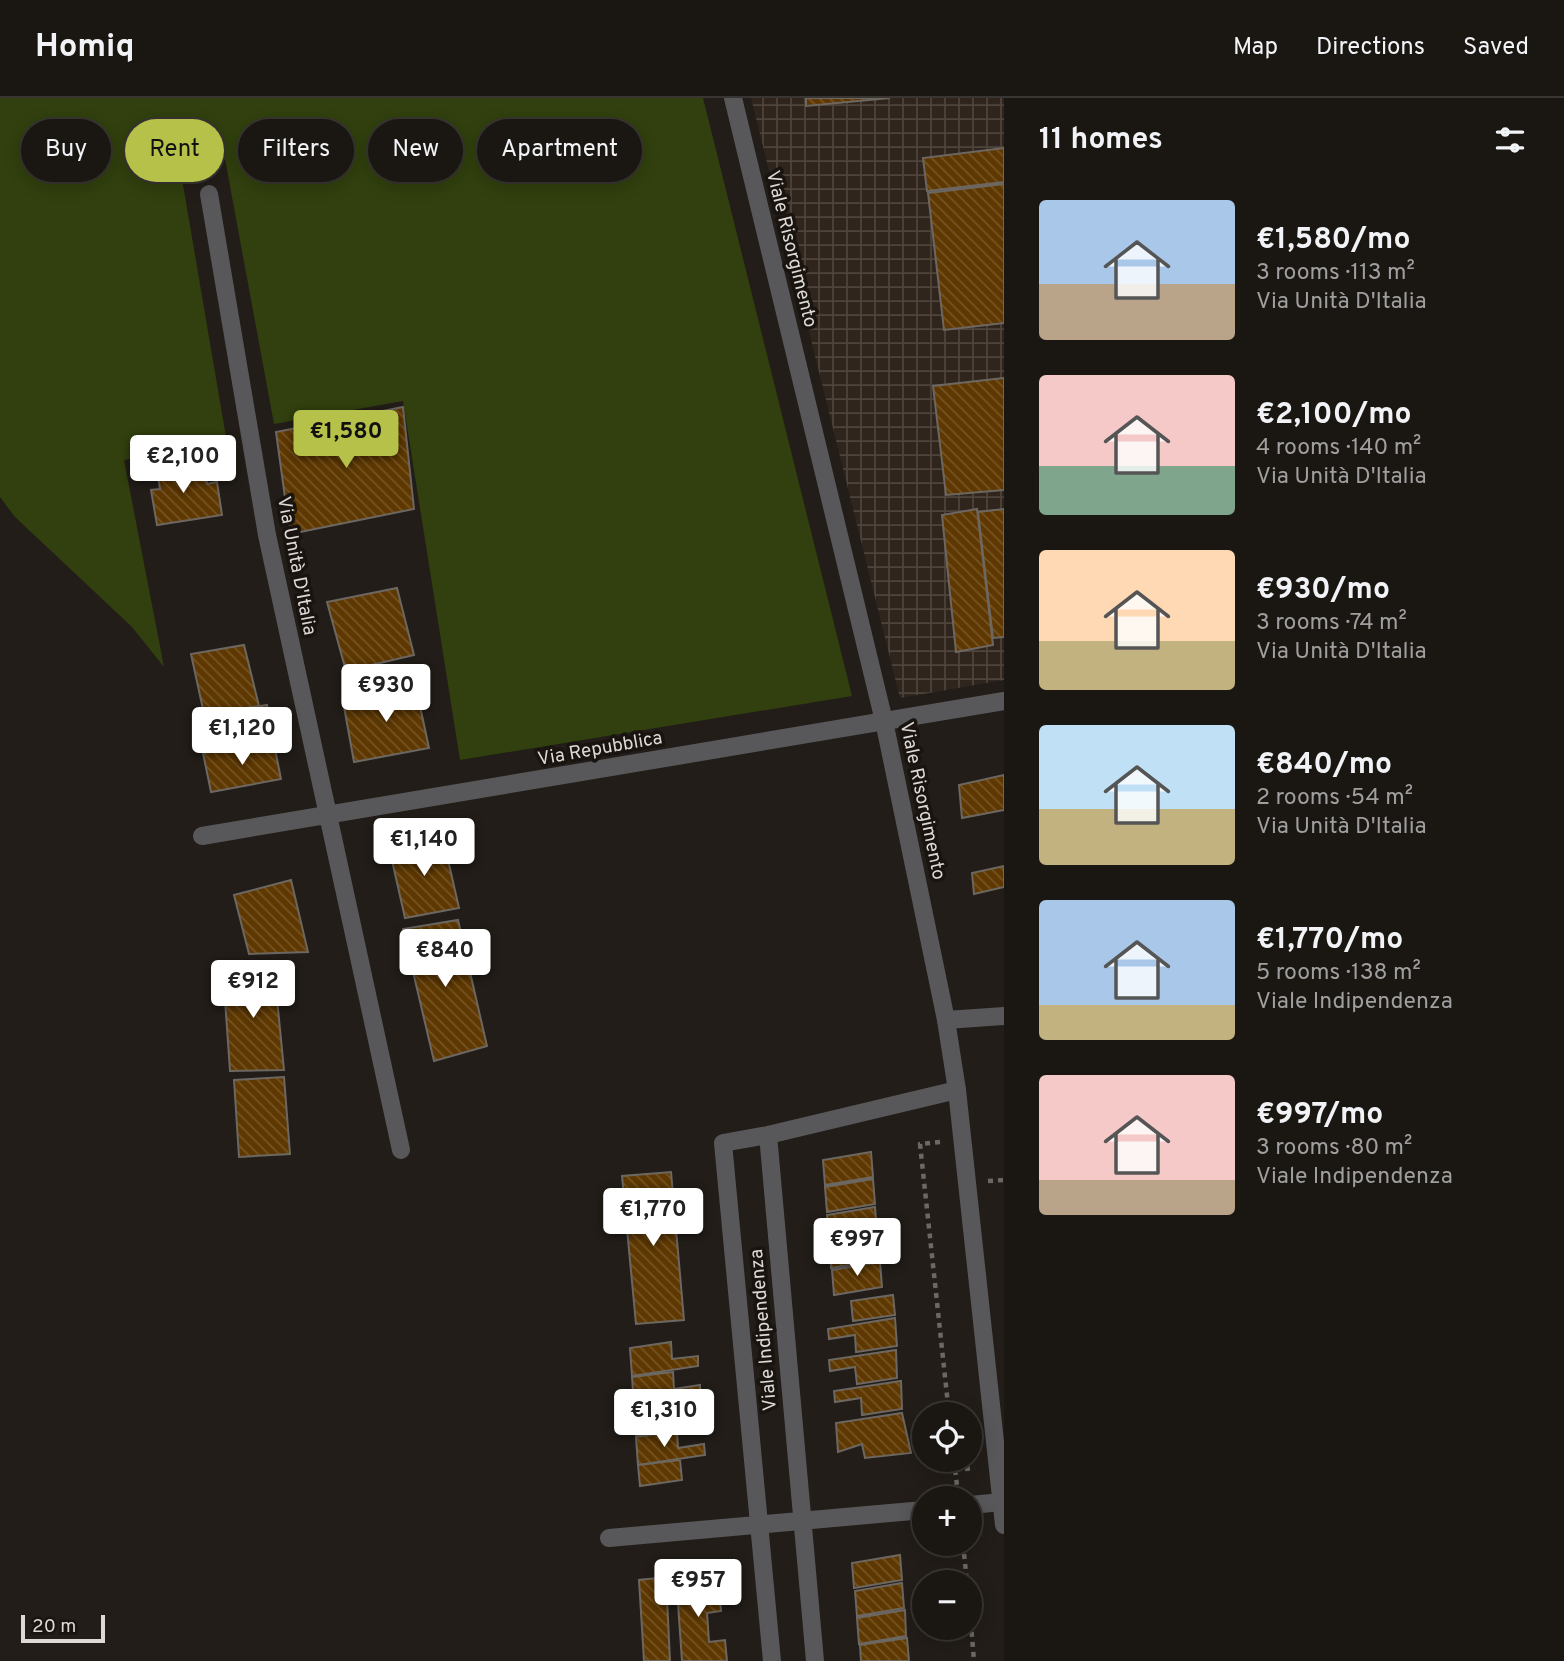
<!DOCTYPE html>
<meta charset="utf-8">
<style>
:root{--surface:#1a1612;--page:#272320;--text:#f1f3f6;--muted:#9f9f9f;--line:#383532;--accent:#b6c149}
body{margin:0;font-family:Overpass,sans-serif;background:var(--page);color:var(--text);height:100vh;display:flex;flex-direction:column;font-size:26px;white-space:nowrap}
*{box-sizing:border-box;margin:0}
p{font-size:23px;color:var(--muted)}
.icon{flex:none;width:38px;height:38px;fill:none;stroke:currentColor;stroke-width:2;stroke-linecap:round;stroke-linejoin:round}
.map{position:relative;flex:1;overflow:hidden}
.drawer{display:flex;flex-direction:column;background:var(--surface);width:560px}
.drawer>*{flex:none}
.hud{position:absolute;left:21px;top:21px;width:665px;height:63px;display:flex;gap:14px}
.fabs{position:absolute;left:912px;top:1304px;display:grid;gap:14px}
.fabs a{display:grid;place-items:center;width:70px;height:70px;border-radius:50%;background:var(--surface);box-shadow:0 4px 18px #0003,0 0 0 2px var(--line);font-size:35px}
.scale{position:absolute;left:21px;bottom:18px;width:84px;box-sizing:border-box;padding-left:7px;border:4px solid #ddd9d6;border-top:0;font-size:19px;line-height:24px;white-space:nowrap;color:#ddd9d6;-webkit-text-stroke:5px #19140f;paint-order:stroke}
.price{position:absolute;translate:-50% -60px;padding:0 16px;border-radius:7px;background:#fff;color:#222;font-size:23px;line-height:46px;filter:drop-shadow(0 2px 4px #0008)}
.price::after{content:'';position:absolute;left:50%;top:42px;width:21px;height:16px;margin-left:-10px;background:inherit;clip-path:polygon(0 0,100% 0,50% 100%)}
.price.selected{background:var(--accent);color:#111}
ul{padding:0;list-style:none}
li{display:flex;align-items:center;gap:21px;height:175px;padding:0 35px}
li span{display:grid;place-items:center;flex:none;width:196px;height:140px;border-radius:7px;color:#555}
li>.icon{margin-inline-start:auto}
span .icon{width:84px;height:84px;fill:#fffc;stroke-width:1}
li b{font-size:30px}
h2{display:flex;justify-content:space-between;align-items:center;height:84px;padding:0 35px;font-size:30px}
.pill{padding:0 24px;border-radius:32px;background:var(--surface);box-shadow:0 4px 18px #0003,0 0 0 2px var(--line);font-size:24px;line-height:63px}
.pill.selected{background:var(--accent);color:#111}
header{display:flex;align-items:center;gap:42px;box-sizing:border-box;height:98px;padding:0 35px;background:var(--surface);border-bottom:2px solid var(--line)}
header strong{font-size:33px}
nav{display:flex;gap:38px;margin-inline-start:auto;font-size:24px}
main{display:flex;flex:1;min-height:0}
.map>svg:first-child{display:block}
.industrial{fill:url(#industrial-grid)}
.grass{fill:#31400e}
.building{fill:url(#building-back-hatch);stroke:#6d6761;stroke-width:2}
.lines{fill:none;stroke-linecap:round;stroke-linejoin:round}
.path{stroke:#6d6864;stroke-width:4.5;stroke-dasharray:5 5;stroke-linecap:butt}
.minor{stroke:#58575a;stroke-width:18}
.tertiary{stroke:#58575a;stroke-width:18}
.labels{text-anchor:middle;dominant-baseline:central;stroke-width:7;stroke-linejoin:round;paint-order:stroke}
.street-label{font-size:19px;fill:#ddd9d6;stroke:#19140f}
</style>
<header>
<strong>Homiq</strong>
<nav><a>Map</a><a>Directions</a><a>Saved</a></nav>
</header>
<main>
<div class="map">
<svg width="1004" height="1563" viewBox="0 0 1004 1563">
<defs>
<pattern id="industrial-grid" width="8" height="8" patternUnits="userSpaceOnUse" patternTransform="scale(1.75)"><rect width="8" height="8" fill="#30251c"/><path d="M0 4h8M4 0v8" fill="none" stroke="#4e443c"/></pattern>
<pattern id="building-back-hatch" width="6" height="6" patternUnits="userSpaceOnUse" patternTransform="scale(1.75)"><rect width="6" height="6" fill="#5e3800"/><path d="M-1 5l2 2M0 0l6 6M5-1l2 2" fill="none" stroke="#755424"/></pattern>
</defs>
<rect width="100%" height="100%" fill="#221d18"/>
<!-- industrial -->
<path class="industrial" d="M 751,0 L 1004,0 L 1004,582 L 900,600 Z"/>
<!-- grass -->
<path class="grass" d="M 0,0 L 703,0 L 852,598 L 460,662 L 403,303 L 274,326 L 225,61 L 180,69 L 227,345 L 124,362 L 164,569 L 132,529 L 15,419 L 0,399 Z"/>
<!-- building -->
<path class="building" d="M 806,0 L 890,0 L 806,8 Z
M 1004,50 L 1004,84 L 927,93 L 923,60 Z
M 1004,86 L 1004,225 L 944,232 L 928,95 Z
M 1004,280 L 1004,392 L 946,397 L 933,288 Z
M 403,309 L 414,411 L 290,436 L 276,334 Z
M 186,360 L 189,382 L 206,379 L 207,386 L 217,384 L 222,417 L 157,427 L 151,392 L 160,391 L 156,365 Z
M 977,411 L 993,547 L 956,554 L 942,417 Z
M 1004,411 L 1004,539 L 993,540 L 978,414 Z
M 397,490 L 414,557 L 346,573 L 327,504 Z
M 244,547 L 259,608 L 204,616 L 191,556 Z
M 415,585 L 429,650 L 354,664 L 343,603 Z
M 267,607 L 274,646 L 203,655 L 197,618 Z
M 274,646 L 281,681 L 211,694 L 203,655 Z
M 1004,677 L 1004,712 L 962,720 L 959,687 Z
M 443,740 L 459,810 L 405,820 L 389,749 Z
M 1004,768 L 1004,789 L 974,796 L 972,775 Z
M 291,782 L 308,854 L 249,856 L 234,797 Z
M 458,822 L 487,948 L 434,963 L 403,831 Z
M 274,870 L 284,972 L 230,973 L 223,873 Z
M 284,979 L 290,1056 L 239,1059 L 234,982 Z
M 871,1054 L 873,1079 L 825,1087 L 823,1062 Z
M 671,1074 L 684,1222 L 636,1226 L 622,1078 Z
M 873,1081 L 875,1106 L 827,1114 L 825,1089 Z
M 875,1109 L 877,1134 L 830,1142 L 827,1117 Z
M 877,1136 L 879,1162 L 831,1170 L 830,1144 Z
M 880,1164 L 882,1189 L 834,1197 L 832,1172 Z
M 893,1197 L 895,1217 L 853,1223 L 851,1203 Z
M 895,1220 L 897,1248 L 856,1254 L 855,1237 L 829,1241 L 828,1231 Z
M 671,1244 L 672,1261 L 698,1258 L 698,1268 L 632,1278 L 630,1250 Z
M 896,1252 L 897,1280 L 857,1286 L 855,1269 L 830,1273 L 829,1262 Z
M 673,1274 L 674,1291 L 700,1287 L 700,1298 L 634,1307 L 632,1279 Z
M 901,1283 L 902,1311 L 862,1317 L 861,1300 L 835,1304 L 834,1293 Z
M 675,1303 L 676,1320 L 702,1316 L 702,1327 L 636,1337 L 634,1309 Z
M 902,1315 L 911,1355 L 865,1360 L 862,1346 L 838,1354 L 836,1325 Z
M 677,1333 L 678,1350 L 704,1346 L 705,1357 L 638,1367 L 636,1339 Z
M 680,1362 L 682,1382 L 640,1388 L 638,1367 Z
M 900,1457 L 902,1482 L 854,1490 L 852,1465 Z
M 701,1473 L 703,1490 L 719,1488 L 721,1513 L 707,1515 L 709,1544 L 725,1542 L 727,1563 L 682,1563 L 676,1477 Z
M 666,1479 L 670,1563 L 644,1563 L 639,1482 Z
M 902,1485 L 904,1510 L 857,1518 L 855,1493 Z
M 905,1512 L 906,1538 L 859,1546 L 857,1520 Z
M 907,1540 L 909,1563 L 861,1563 L 860,1547 Z"/>
<g class="lines">
<!-- path -->
<path class="path" d="M 940,1044 L 920,1046 L 949,1316
M 988,1083 L 1004,1082
M 954,1362 L 957,1388
M 955,1372 L 975,1370
M 963,1446 L 967,1484
M 970,1514 L 974,1563"/>
<!-- minor -->
<path class="minor" d="M 209,96 L 267,437 L 401,1052
M 202,738 L 1004,603
M 946,922 L 1004,918
M 768,1037 L 957,992
M 970,1407 L 1002,1404
M 609,1440 L 924,1412
M 772,1563 L 723,1045 L 768,1037 L 815,1563"/>
<!-- tertiary -->
<path class="tertiary" d="M 733,0 L 884,623 L 946,922 L 957,992 L 1004,1427"/>
</g>
<g class="labels">
<!-- street labels -->
<g class="street-label">
<text transform="translate(791 151) rotate(76)">Viale Risorgimento</text>
<text transform="translate(296 468) rotate(79)">Via Unità D'Italia</text>
<text transform="translate(600 651) rotate(-10)">Via Repubblica</text>
<text transform="translate(922 703) rotate(78)">Viale Risorgimento</text>
<text transform="translate(764 1232) rotate(-95)">Viale Indipendenza</text>
</g>
</g>
</svg>
<div class="fabs">
<a><svg class="icon" aria-label="locate" viewBox="0 0 24 24"><circle cx="12" cy="12" r="6"/><path d="M12 2v4M12 18v4M2 12h4M18 12h4"/></svg></a>
<a>+</a>
<a>−</a>
</div>
<div class="scale">20 m</div>
<b class="price selected" style="left:346px;top:372px">€1,580</b>
<b class="price" style="left:183px;top:397px">€2,100</b>
<b class="price" style="left:386px;top:626px">€930</b>
<b class="price" style="left:242px;top:669px">€1,120</b>
<b class="price" style="left:424px;top:780px">€1,140</b>
<b class="price" style="left:445px;top:891px">€840</b>
<b class="price" style="left:253px;top:922px">€912</b>
<b class="price" style="left:653px;top:1150px">€1,770</b>
<b class="price" style="left:857px;top:1180px">€997</b>
<b class="price" style="left:664px;top:1351px">€1,310</b>
<b class="price" style="left:698px;top:1521px">€957</b>
<div class="hud">
<a class="pill">Buy</a>
<a class="pill selected">Rent</a>
<a class="pill">Filters</a>
<a class="pill">New</a>
<a class="pill">Apartment</a>
</div>
</div>
<section class="drawer">
<h2>11 homes<svg class="icon" aria-label="filters" viewBox="0 0 24 24"><path d="M4 7h16M4 17h16"/><circle cx="9" cy="7" r="2"/><circle cx="15" cy="17" r="2"/></svg></h2>
<ul>
<li><span style="background:linear-gradient(#a9c7e8 60%,#b9a48a 0)"><svg class="icon" aria-label="home" viewBox="0 0 24 24"><path d="M3 11l9-7 9 7M6 9v11h12V9"/></svg></span><div><b>€1,580/mo</b><p>3 rooms · 113 m²</p><p>Via Unità D'Italia</p></div></li>
<li><span style="background:linear-gradient(#f6c9c9 65%,#7fa58c 0)"><svg class="icon" aria-label="home" viewBox="0 0 24 24"><path d="M3 11l9-7 9 7M6 9v11h12V9"/></svg></span><div><b>€2,100/mo</b><p>4 rooms · 140 m²</p><p>Via Unità D'Italia</p></div></li>
<li><span style="background:linear-gradient(#ffd9b3 65%,#c2b280 0)"><svg class="icon" aria-label="home" viewBox="0 0 24 24"><path d="M3 11l9-7 9 7M6 9v11h12V9"/></svg></span><div><b>€930/mo</b><p>3 rooms · 74 m²</p><p>Via Unità D'Italia</p></div></li>
<li><span style="background:linear-gradient(#bfe0f5 60%,#c2b280 0)"><svg class="icon" aria-label="home" viewBox="0 0 24 24"><path d="M3 11l9-7 9 7M6 9v11h12V9"/></svg></span><div><b>€840/mo</b><p>2 rooms · 54 m²</p><p>Via Unità D'Italia</p></div></li>
<li><span style="background:linear-gradient(#a9c7e8 75%,#c2b280 0)"><svg class="icon" aria-label="home" viewBox="0 0 24 24"><path d="M3 11l9-7 9 7M6 9v11h12V9"/></svg></span><div><b>€1,770/mo</b><p>5 rooms · 138 m²</p><p>Viale Indipendenza</p></div></li>
<li><span style="background:linear-gradient(#f6c9c9 75%,#b9a48a 0)"><svg class="icon" aria-label="home" viewBox="0 0 24 24"><path d="M3 11l9-7 9 7M6 9v11h12V9"/></svg></span><div><b>€997/mo</b><p>3 rooms · 80 m²</p><p>Viale Indipendenza</p></div></li>
</ul>
</section>
</main>
